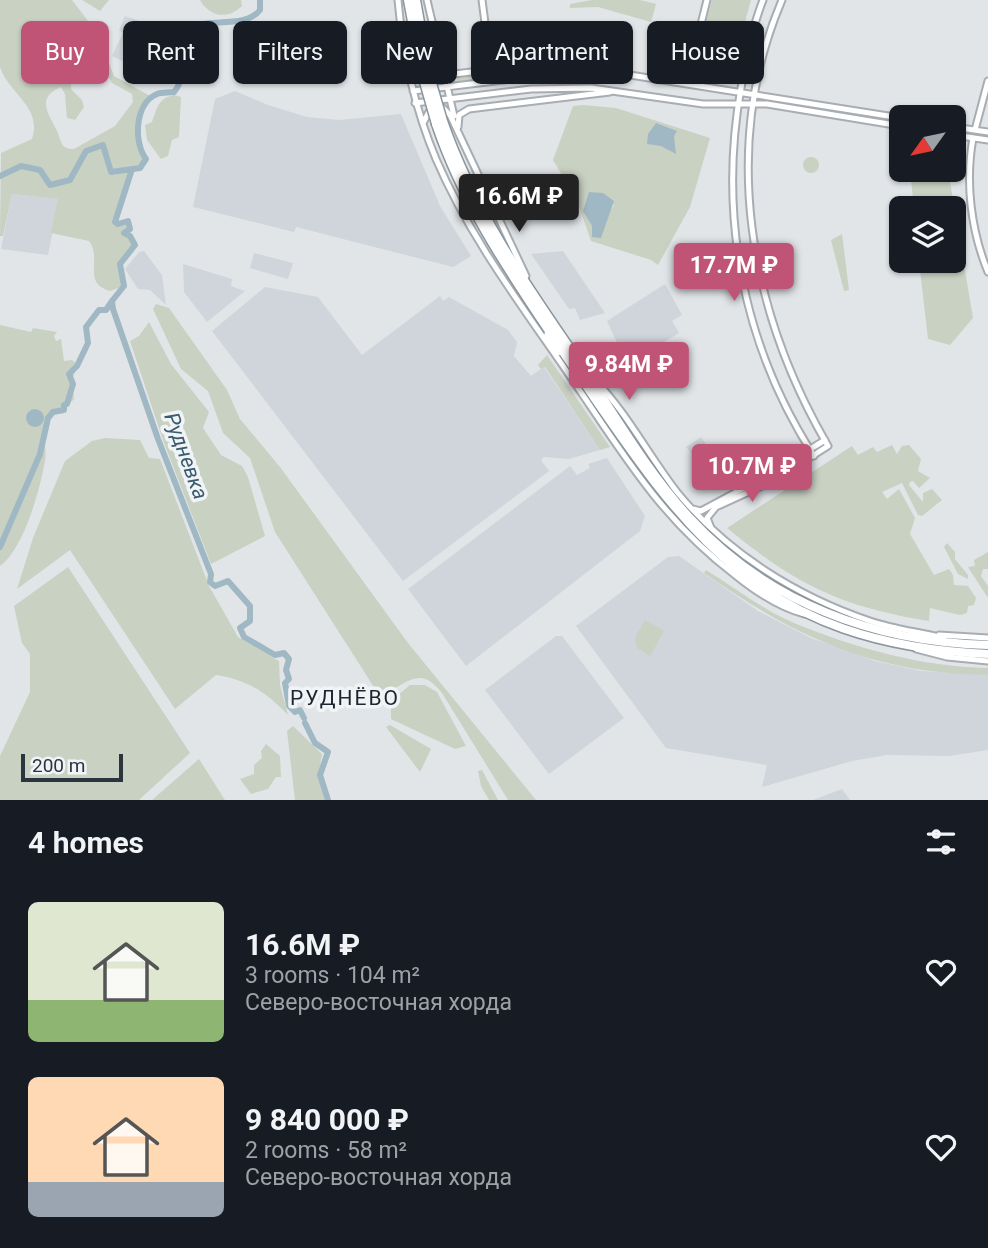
<!DOCTYPE html>
<meta charset="utf-8">
<style>
:root{--surface:#171b24;--page:#242831;--text:#f1f3f6;--muted:#9ea1a6;--accent:#c05477}
body{margin:0;font-family:Roboto,sans-serif;background:var(--page);color:var(--text);height:100vh;display:flex;flex-direction:column;font-size:26px;white-space:nowrap}
*{box-sizing:border-box;margin:0}
p{font-size:23px;color:var(--muted)}
.icon{flex:none;width:38px;height:38px;fill:none;stroke:currentColor;stroke-width:2;stroke-linecap:round;stroke-linejoin:round}
.map{position:relative;height:800px;overflow:hidden}
.side{display:flex;flex-direction:column;background:var(--surface);flex:1}
.side>*{flex:none}
.banner{position:absolute;left:21px;top:21px;width:947px;height:63px;display:flex;gap:14px}
.needle{width:46px;rotate:237deg}
.fabs{position:absolute;left:889px;top:105px;display:grid;gap:14px}
.fabs a{display:grid;place-items:center;width:77px;height:77px;border-radius:10px;background:var(--surface);box-shadow:0 2px 5px #0004;font-size:35px}
.scale{position:absolute;left:21px;bottom:18px;width:102px;box-sizing:border-box;padding-left:7px;border:4px solid #2b353e;border-top:0;font-size:19px;line-height:24px;white-space:nowrap;color:#2b353e;-webkit-text-stroke:5px #f0f4f6;paint-order:stroke}
.price{position:absolute;translate:-50% -60px;padding:0 16px;border-radius:7px;background:var(--accent);color:#fff;font-size:23px;line-height:46px;filter:drop-shadow(0 2px 4px #0008)}
.price::after{content:'';position:absolute;left:50%;top:42px;width:21px;height:16px;margin-left:-10px;background:inherit;clip-path:polygon(0 0,100% 0,50% 100%)}
.price.selected{background:#222;color:#fff}
ul{padding:0;list-style:none}
li{display:flex;align-items:center;gap:21px;height:175px;padding:0 28px}
li span{display:grid;place-items:center;flex:none;width:196px;height:140px;border-radius:10px;color:#555}
li>.icon{margin-inline-start:auto}
span .icon{width:84px;height:84px;fill:#fffc;stroke-width:1}
li b{font-size:30px}
h2{display:flex;justify-content:space-between;align-items:center;height:84px;padding:0 28px;font-size:30px}
.pill{padding:0 24px;border-radius:10px;background:var(--surface);box-shadow:0 2px 5px #0004;font-size:24px;line-height:63px}
.pill.selected{background:var(--accent);color:#fff}
.map>svg:first-child{display:block}
.built{fill:#cfd5da}
.green{fill:#c9d1c3;fill-rule:evenodd}
.water{fill:#a0b8c4}
.lines{fill:none;stroke-linecap:round;stroke-linejoin:round}
.river{stroke:#a0b8c4;stroke-width:6}
.secondary-casing{stroke:#a7adb2;stroke-width:9}
.highway-casing{stroke:#8a959d;stroke-width:11}
.secondary{stroke:#fff;stroke-width:5}
.highway{stroke:#fff;stroke-width:8}
.highway-bridge-casing{stroke:#8a959d;stroke-width:11;stroke-linecap:butt}
.highway-bridge{stroke:#fff;stroke-width:8}
.labels{text-anchor:middle;dominant-baseline:central;stroke-width:7;stroke-linejoin:round;paint-order:stroke}
.water-label{font-size:21px;font-style:italic;fill:#3a5a6e;stroke:#f0f4f6}
.neighbourhood-label{font-size:21px;letter-spacing:2px;fill:#1d262f;stroke:#f0f4f6}
</style>
<div class="map">
<svg width="988" height="800" viewBox="0 0 988 800">
<rect width="100%" height="100%" fill="#e1e5e8"/>
<!-- built -->
<path class="built" d="M 125,16 L 151,25 L 132,66 L 112,56 L 123,33 L 119,30 Z
M 235,91 L 268,105 L 307,117 L 339,120 L 401,114 L 440,206 L 471,256 L 453,267 L 296,227 L 294,232 L 193,207 L 215,99 Z
M 12,194 L 59,199 L 48,255 L 1,249 Z
M 144,251 L 162,275 L 166,305 L 150,290 L 138,289 L 125,269 L 139,252 Z
M 563,251 L 605,313 L 580,320 L 575,308 L 569,309 L 531,254 Z
M 254,253 L 293,263 L 288,279 L 250,268 Z
M 183,264 L 232,279 L 231,286 L 245,291 L 207,322 L 184,292 Z
M 665,284 L 682,315 L 672,321 L 679,333 L 627,364 L 607,321 Z
M 265,287 L 318,297 L 362,355 L 440,296 L 443,301 L 449,297 L 508,330 L 517,342 L 514,356 L 531,376 L 544,367 L 600,450 L 569,459 L 544,457 L 541,460 L 549,471 L 403,581 L 212,331 Z
M 701,437 L 727,475 L 726,480 L 718,487 L 686,447 Z
M 607,458 L 645,516 L 640,531 L 466,666 L 408,589 L 570,466 L 577,475 L 590,468 L 588,464 Z
M 679,556 L 758,611 L 811,638 L 875,661 L 922,671 L 988,675 L 988,750 L 949,756 L 887,755 L 852,761 L 762,787 L 767,765 L 666,748 L 576,626 L 668,557 Z
M 556,636 L 562,636 L 624,718 L 549,774 L 485,690 Z
M 842,789 L 850,800 L 813,800 Z"/>
<!-- green -->
<path class="green" d="M 0,0 L 72,0 L 98,34 L 114,76 L 152,97 C 137,112 133,141 146,159 L 140,168 L 132,169 L 115,222 L 118,224 L 128,221 L 130,229 L 124,233 L 130,236 L 135,245 L 120,264 L 124,286 L 110,291 C 81,283 103,259 89,241 L 51,233 L 58,199 L 12,194 L 3,236 L 0,236 L 1,153 L 32,139 C 43,107 8,93 0,67 C 0,52 0,17 0,0 ZM 98,56 L 112,83 L 132,94 L 133,102 L 115,126 L 74,149 C 60,149 62,142 57,131 C 49,114 35,98 61,87 L 65,94 L 67,118 L 75,120 L 84,107 L 82,100 L 71,89 L 71,82 L 82,73 L 89,78 L 96,77 L 97,69 L 94,63 Z
M 82,0 L 109,0 L 100,11 Z
M 200,0 L 241,0 L 242,6 C 227,20 210,17 200,0 Z
M 592,0 L 640,0 L 656,4 L 651,22 L 598,7 L 570,8 L 570,4 Z
M 712,0 L 751,0 L 730,77 L 721,81 L 696,77 L 693,71 Z
M 554,66 L 581,70 L 458,83 L 457,77 Z
M 174,95 L 181,97 L 179,137 L 172,140 L 168,156 L 161,159 L 147,140 L 145,125 L 152,122 C 157,109 158,98 174,95 Z
M 583,105 L 616,108 L 710,138 L 690,207 L 658,265 L 651,260 L 591,241 L 577,200 L 553,160 L 573,106 ZM 591,193 L 614,205 L 594,231 L 587,215 Z
M803 165a8 8 0 1 1 16 0a8 8 0 1 1-16 0Z
M 910,170 L 948,170 L 973,318 L 950,345 L 928,339 L 919,261 L 954,261 L 954,208 L 914,208 Z
M 842,234 L 849,290 L 844,291 L 831,240 Z
M 156,304 L 169,308 L 227,390 L 240,419 L 280,467 L 408,643 L 536,800 L 508,800 L 442,693 C 418,663 408,686 379,695 L 275,532 L 250,458 L 223,433 L 208,391 L 181,369 L 153,309 Z
M 149,322 L 171,364 L 209,412 L 203,428 L 221,455 L 242,466 L 248,477 L 265,536 L 211,564 L 164,443 L 130,341 L 139,336 Z
M 0,325 L 31,332 L 33,328 L 57,332 L 54,336 L 56,341 L 61,339 L 64,361 L 72,360 L 77,364 L 72,382 L 74,399 C 65,410 47,410 45,428 C 43,439 47,450 45,461 C 40,489 24,549 0,566 Z
M 547,355 L 610,447 L 600,450 L 545,367 L 541,369 L 538,365 Z
M 105,438 L 140,440 L 149,458 L 160,459 L 209,586 L 238,637 L 279,661 L 280,685 L 288,715 C 266,692 248,680 216,675 L 175,709 L 70,550 L 17,589 L 33,538 L 65,461 L 92,441 Z
M 892,445 L 897,454 L 902,446 L 909,445 L 921,459 L 918,471 L 930,478 L 919,488 L 913,481 L 910,482 L 909,485 L 923,502 L 923,493 L 932,489 L 942,500 L 922,516 L 918,515 L 902,483 L 882,492 L 887,499 L 899,489 L 915,518 L 910,534 L 934,575 L 949,569 L 953,575 L 954,585 L 968,586 L 976,598 L 974,605 L 968,606 L 967,613 L 960,615 L 930,608 L 929,621 C 841,607 795,584 727,528 L 852,446 L 858,455 L 873,447 L 877,452 Z
M 947,543 L 955,552 L 955,559 L 968,575 L 968,579 L 958,574 L 944,547 Z
M 988,552 L 988,569 L 983,569 L 981,576 L 988,586 L 988,598 L 968,567 L 975,566 L 974,560 Z
M 68,567 L 190,753 L 139,800 L 0,800 L 0,756 L 30,692 L 30,654 L 22,643 L 14,606 Z
M 706,570 C 734,587 763,610 794,623 C 855,648 922,667 988,668 L 988,675 C 873,673 797,638 704,573 Z
M 645,620 L 664,631 L 650,656 L 637,648 L 635,638 Z
M 410,685 L 425,685 L 437,692 L 466,746 L 455,749 L 391,719 L 391,701 Z
M 390,725 L 431,749 L 420,772 L 386,727 Z
M 293,726 L 322,754 L 318,777 L 325,800 L 295,800 L 287,731 Z
M 266,744 L 280,756 L 281,777 L 276,777 L 268,789 L 251,794 L 240,779 L 254,774 L 254,765 L 262,758 L 261,751 Z
M 199,759 L 225,800 L 152,800 Z
M 482,770 L 498,800 L 489,800 L 481,786 L 478,771 Z"/>
<!-- water -->
<path class="water" d="M 656,123 L 677,131 L 674,136 L 676,154 L 661,146 L 647,144 L 648,134 Z
M 589,192 L 603,193 L 614,201 L 601,238 L 592,237 L 592,226 L 583,211 Z
M26 418a9 9 0 1 1 18 0a9 9 0 1 1-18 0Z"/>
<g class="lines">
<!-- river -->
<path class="river" d="M 132,169 L 115,222 L 118,224 L 128,221 L 130,229 L 124,233 L 130,236 L 135,245 L 120,264 L 124,286 L 112,301 L 113,309 L 158,439 L 211,574 L 210,582 L 215,586 L 228,581 L 250,606 L 250,621 L 240,628 L 244,637 L 275,655 L 284,653 L 289,659 L 286,670 L 289,679 L 285,683 L 289,706 L 295,712 L 300,710 L 304,718
M 0,176 L 21,166 L 40,170 L 50,185 L 70,180 L 86,151 L 103,145 L 111,172 L 140,168 L 146,159 C 133,142 135,103 157,94 C 162,92 168,93 174,92 C 186,78 181,66 174,50 C 179,5 240,36 260,10 L 260,0
M 0,547 L 40,454 L 48,418 L 53,412 L 64,410 L 64,405 L 67,404 L 73,384 L 69,374 L 77,366 L 88,343 L 86,327 L 99,310 L 106,310 L 112,301
M 305,723 L 315,743 L 328,752 L 320,775 L 328,800"/>
<defs>
<path id="secondary" d="M 398,0 C 403,55 415,109 436,159 C 470,238 522,306 570,376 C 622,452 660,518 735,575 C 756,592 778,607 804,614
M 427,0 L 454,116
M 482,0 L 491,69
M 763,0 C 752,28 746,58 741,88 C 718,216 743,346 814,456
M 749,45 L 755,52 L 764,48
M 411,72 L 421,79 L 436,75 L 440,66 L 454,74 L 549,63 L 598,70
M 686,84 L 707,0
M 413,91 L 546,75 L 611,72 L 901,118
M 415,103 L 531,89 L 591,88 L 703,104 L 767,104 L 901,126
M 423,123 L 430,110 L 443,108 L 450,115 L 526,276
M 458,127 L 459,115 L 469,109 L 610,92
M 954,127 L 988,132
M 975,130 L 988,81
M 954,135 L 988,140
M 973,138 C 965,182 971,231 988,272
M 547,334 L 558,353
M 595,380 C 627,413 649,456 677,492 C 727,553 796,596 870,621 C 894,629 919,632 943,638
M 693,509 L 701,511 L 770,474 L 825,440
M 711,528 L 707,518 L 716,507 L 773,481 L 828,446 C 750,312 719,148 782,0
M 939,635 L 988,638
M 916,649 L 947,657 L 988,661"/>
<path id="highway" d="M 408,0 L 422,75
M 416,0 L 429,73
M 443,121 C 473,208 524,282 576,357 C 612,410 645,469 689,517 C 768,603 874,642 988,645
M 436,124 C 465,210 515,280 565,355 C 685,532 755,643 988,654"/>
</defs>
<!-- secondary casing -->
<use href="#secondary" class="secondary-casing"/>
<!-- highway casing -->
<use href="#highway" class="highway-casing"/>
<!-- secondary -->
<use href="#secondary" class="secondary"/>
<!-- highway -->
<use href="#highway" class="highway"/>
<defs>
<path id="highway-bridge" d="M 429,73 L 443,121
M 422,75 L 436,124"/>
</defs>
<!-- highway-bridge casing -->
<use href="#highway-bridge" class="highway-bridge-casing"/>
<!-- highway-bridge -->
<use href="#highway-bridge" class="highway-bridge"/>
</g>
<g class="labels">
<!-- water labels -->
<g class="water-label">
<text transform="translate(186 456) rotate(70)">Рудневка</text>
</g>
<!-- neighbourhood labels -->
<g class="neighbourhood-label">
<text x="345" y="698">РУДНЁВО</text>
</g>
</g>
</svg>
<div class="fabs">
<a><svg class="needle" viewBox="-14 -14 28 28"><path d="M0-13l5 13h-10z" fill="#e53935"/><path d="M0 13l5-13h-10z" fill="#9ea1a6"/></svg></a>
<a><svg class="icon" aria-label="layers" viewBox="0 0 24 24"><path d="M12 4l9 5-9 5-9-5zM3 14l9 5 9-5"/></svg></a>
</div>
<div class="scale">200 m</div>
<b class="price selected" style="left:519px;top:234px">16.6M ₽</b>
<b class="price" style="left:734px;top:303px">17.7M ₽</b>
<b class="price" style="left:629px;top:402px">9.84M ₽</b>
<b class="price" style="left:752px;top:504px">10.7M ₽</b>
<div class="banner">
<a class="pill selected">Buy</a>
<a class="pill">Rent</a>
<a class="pill">Filters</a>
<a class="pill">New</a>
<a class="pill">Apartment</a>
<a class="pill">House</a>
</div>
</div>
<section class="side">
<h2>4 homes<svg class="icon" aria-label="filters" viewBox="0 0 24 24"><path d="M4 7h16M4 17h16"/><circle cx="9" cy="7" r="2"/><circle cx="15" cy="17" r="2"/></svg></h2>
<ul>
<li><span style="background:linear-gradient(#dfe7d0 70%,#8fb573 0)"><svg class="icon" aria-label="home" viewBox="0 0 24 24"><path d="M3 11l9-7 9 7M6 9v11h12V9"/></svg></span><div><b>16.6M ₽</b><p>3 rooms · 104 m²</p><p>Северо-восточная хорда</p></div><svg class="icon" aria-label="heart" viewBox="0 0 24 24"><path d="M12 20l-8-8c-3-5 5-10 8-4 3-6 11-1 8 4z"/></svg></li>
<li><span style="background:linear-gradient(#ffd9b3 75%,#9aa5b1 0)"><svg class="icon" aria-label="home" viewBox="0 0 24 24"><path d="M3 11l9-7 9 7M6 9v11h12V9"/></svg></span><div><b>9 840 000 ₽</b><p>2 rooms · 58 m²</p><p>Северо-восточная хорда</p></div><svg class="icon" aria-label="heart" viewBox="0 0 24 24"><path d="M12 20l-8-8c-3-5 5-10 8-4 3-6 11-1 8 4z"/></svg></li>
</ul>
</section>
